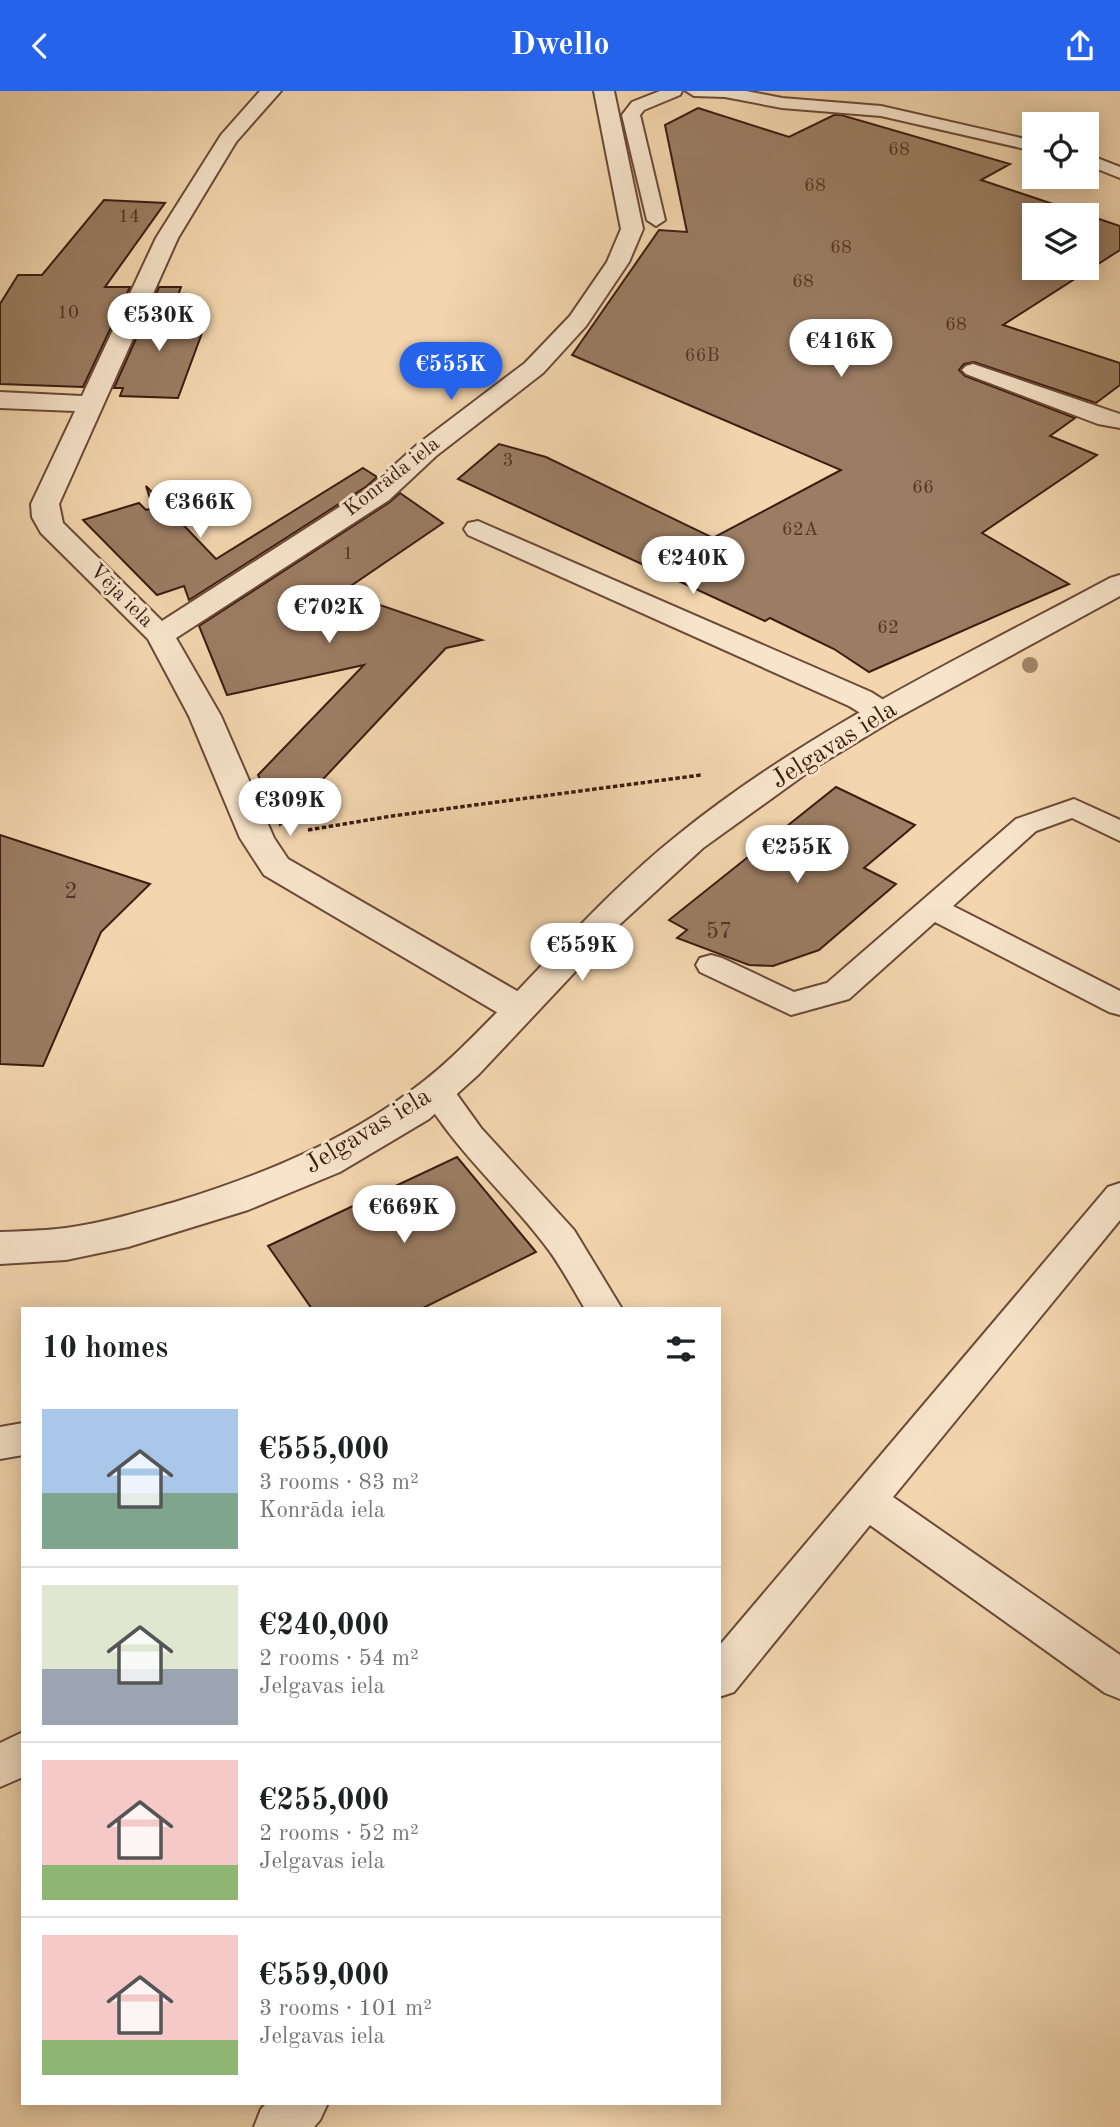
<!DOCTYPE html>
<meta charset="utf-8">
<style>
:root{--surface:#fff;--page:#f2f2f2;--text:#202124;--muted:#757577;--line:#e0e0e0;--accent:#2563eb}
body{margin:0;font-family:"Old Standard TT",serif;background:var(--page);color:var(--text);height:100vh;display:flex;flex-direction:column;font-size:26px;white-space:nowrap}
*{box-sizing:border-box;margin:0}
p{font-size:23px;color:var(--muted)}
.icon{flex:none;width:38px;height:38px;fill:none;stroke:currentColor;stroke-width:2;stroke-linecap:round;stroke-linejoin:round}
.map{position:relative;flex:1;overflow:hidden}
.drawer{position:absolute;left:21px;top:1216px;width:700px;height:798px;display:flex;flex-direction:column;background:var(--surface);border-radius:0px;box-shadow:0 4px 18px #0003}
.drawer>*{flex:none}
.fabs{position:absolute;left:1022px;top:21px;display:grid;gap:14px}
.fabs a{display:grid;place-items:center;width:77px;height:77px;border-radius:0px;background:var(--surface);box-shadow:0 4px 18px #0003;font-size:35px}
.price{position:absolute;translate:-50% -60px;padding:0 16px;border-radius:24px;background:#fff;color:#222;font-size:23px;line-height:46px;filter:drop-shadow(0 2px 4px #0008)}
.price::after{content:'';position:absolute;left:50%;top:42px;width:21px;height:16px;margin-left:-10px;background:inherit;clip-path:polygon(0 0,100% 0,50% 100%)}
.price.current{background:var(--accent);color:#fff}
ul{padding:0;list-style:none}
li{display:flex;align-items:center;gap:21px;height:175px;padding:0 21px}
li+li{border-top:2px solid var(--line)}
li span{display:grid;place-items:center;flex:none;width:196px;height:140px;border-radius:0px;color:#555}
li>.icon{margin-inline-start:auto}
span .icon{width:84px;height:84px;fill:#fffc;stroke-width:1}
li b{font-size:30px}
h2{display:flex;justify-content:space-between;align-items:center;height:84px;padding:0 21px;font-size:30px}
header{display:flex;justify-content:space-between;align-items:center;height:91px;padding:0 21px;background:var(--accent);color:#fff;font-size:32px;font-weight:700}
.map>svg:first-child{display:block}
.building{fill:#9b7d63;stroke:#3c1c11;stroke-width:2}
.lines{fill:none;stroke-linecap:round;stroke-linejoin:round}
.service-casing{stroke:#6a4a38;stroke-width:4}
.minor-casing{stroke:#6a4a38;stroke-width:4}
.tertiary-casing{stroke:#6a4a38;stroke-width:4}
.path{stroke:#3c1c11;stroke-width:3.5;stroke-dasharray:4.5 2.5;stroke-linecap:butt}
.service{fill:#f7e4ca;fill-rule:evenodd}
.minor{fill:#f7e4ca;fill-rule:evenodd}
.tertiary{fill:#f7e4ca;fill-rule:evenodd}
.tree{fill:#a3856a}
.labels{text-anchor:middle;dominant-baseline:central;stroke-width:6;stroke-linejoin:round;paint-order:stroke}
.far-number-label{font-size:19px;fill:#543426}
.far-street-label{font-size:21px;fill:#3c1c11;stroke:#f7e4ca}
.number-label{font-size:23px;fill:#543426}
.street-label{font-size:26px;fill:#3c1c11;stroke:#f7e4ca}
</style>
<header><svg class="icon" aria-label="back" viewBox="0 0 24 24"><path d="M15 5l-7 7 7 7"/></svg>Dwello<svg class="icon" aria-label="share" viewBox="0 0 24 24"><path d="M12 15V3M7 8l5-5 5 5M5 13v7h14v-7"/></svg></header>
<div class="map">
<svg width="1120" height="2036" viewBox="0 0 1120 2036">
<rect width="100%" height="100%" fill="#f3d6ae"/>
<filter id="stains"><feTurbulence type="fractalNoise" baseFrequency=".00286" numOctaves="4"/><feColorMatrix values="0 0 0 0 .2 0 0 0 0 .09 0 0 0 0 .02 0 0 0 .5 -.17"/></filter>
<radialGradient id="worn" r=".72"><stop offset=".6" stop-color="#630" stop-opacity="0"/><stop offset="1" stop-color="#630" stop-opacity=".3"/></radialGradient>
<!-- building -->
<path class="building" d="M 698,17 L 789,46 L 834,24 L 841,24 L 1010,73 L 981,89 L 1086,124 L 1034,124 L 1034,177 L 1087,177 L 1087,124 L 1120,135 L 1120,159 L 1003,234 L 1120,272 L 1120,294 L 1096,312 L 974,271 L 964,273 L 959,279 L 965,285 L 1075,327 L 1050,345 L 1097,364 L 982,442 L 1069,493 L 869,581 L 834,558 L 770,527 L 765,530 L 458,388 L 499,353 L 546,366 L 713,447 L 841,379 L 572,264 L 659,139 L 687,141 L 665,34 Z
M 104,109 L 165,112 L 105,196 L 130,196 L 83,296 L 0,293 L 0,213 L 18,184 L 42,184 Z
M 159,196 L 181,196 L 165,241 L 202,242 L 178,307 L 120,305 L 123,297 L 114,297 Z
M 363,377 L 377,386 L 367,395 L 189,509 L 184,495 L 157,504 L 83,429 L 139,412 L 146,419 L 153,417 L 146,395 L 216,468 Z
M 400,402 L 443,432 L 342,501 L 482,549 L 446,557 L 280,734 L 258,684 L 364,574 L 227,604 L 199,535 L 390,411 Z
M 836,696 L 915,734 L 864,777 L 896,793 L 819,859 L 773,875 L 749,874 L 677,847 L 687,839 L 669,829 Z
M 0,744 L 150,793 L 101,841 L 43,975 L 0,973 Z
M 457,1066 L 536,1161 L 421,1218 L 312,1218 L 268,1155 Z"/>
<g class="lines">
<defs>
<path id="service" d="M 660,0 L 682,0 L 680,4 L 644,19 L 640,24 L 665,129 L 656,135 L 647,129 L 622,24 L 632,11 Z
M 686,0 L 746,0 L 782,7 L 881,15 L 1034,50 L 1034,60 L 881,25 L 782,17 L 725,6 L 694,5 Z
M 1087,63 L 1120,76 L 1120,87 L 1087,74 Z
M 973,273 L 1120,323 L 1120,337 L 1098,333 L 966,283 L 962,279 L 966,275 Z
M 1074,708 L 1120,729 L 1120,750 L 1072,727 L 1036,740 L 953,815 L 1120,900 L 1120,924 L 1109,921 L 935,831 L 849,908 L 791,924 L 700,881 L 696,874 L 700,867 L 711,864 L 722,867 L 794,901 L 827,892 L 1016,728 Z
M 436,987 L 448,991 L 481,1037 L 574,1139 L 622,1218 L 585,1218 C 573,1198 562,1177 548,1158 C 507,1103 454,1059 420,999 L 424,991 Z
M 1120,1092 L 1120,1129 L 893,1406 L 1120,1564 L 1120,1608 L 1105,1602 L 870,1434 L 734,1601 L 719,1606 L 719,1555 L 1108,1096 Z
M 23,1332 L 23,1364 L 0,1368 L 0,1336 Z
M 23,1641 L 23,1686 L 0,1696 L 0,1652 Z
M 267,2012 L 328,2012 L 320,2029 L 314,2036 L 254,2036 L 261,2018 Z"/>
<path id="minor" d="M 260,0 L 281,0 L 236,51 L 178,147 L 59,413 L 63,432 L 162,530 L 369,397 L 418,353 L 525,272 L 570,225 L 607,171 L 621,138 L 594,0 L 614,0 L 643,138 L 629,171 L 586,235 L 543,282 L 436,365 L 389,409 L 176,547 L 221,625 L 274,747 L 288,768 L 531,908 L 536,917 L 531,926 L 518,930 L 505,926 L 264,784 L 240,747 L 189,625 L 148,548 L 41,442 L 32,426 L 31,413 L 75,320 L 0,317 L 0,301 L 82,305 L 156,147 L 221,44 Z
M 478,430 L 871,601 L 893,615 L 898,622 L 893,629 C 875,633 864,624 849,615 L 468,444 L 464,438 L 468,432 Z"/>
<path id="tertiary" d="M 1120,484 L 1120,505 L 893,629 L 814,677 L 703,757 L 619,834 L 479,983 L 429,1028 L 340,1081 L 248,1119 L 128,1156 L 66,1169 L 0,1173 L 0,1141 C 22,1140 44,1140 66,1137 C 103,1132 139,1121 175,1111 C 276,1080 375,1038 453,965 C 530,892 596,809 679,743 C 809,638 963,566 1110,487 Z"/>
</defs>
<!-- service casing -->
<use href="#service" class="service-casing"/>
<!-- minor casing -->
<use href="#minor" class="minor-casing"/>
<!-- tertiary casing -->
<use href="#tertiary" class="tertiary-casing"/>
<!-- path -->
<path class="path" d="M 308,739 L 392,725 L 701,684"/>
<!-- service -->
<use href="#service" class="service"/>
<!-- minor -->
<use href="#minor" class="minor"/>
<!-- tertiary -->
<use href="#tertiary" class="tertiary"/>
</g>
<!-- trees -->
<circle class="tree" cx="1030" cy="574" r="8"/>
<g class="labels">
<!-- far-number labels -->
<g class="far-number-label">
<text x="899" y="59">68</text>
<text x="815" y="95">68</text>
<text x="129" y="126">14</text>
<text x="841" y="157">68</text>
<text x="803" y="191">68</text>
<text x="68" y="222">10</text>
<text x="956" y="234">68</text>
<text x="702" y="265">66B</text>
<text x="508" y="370">3</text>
<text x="923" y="397">66</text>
<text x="800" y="439">62A</text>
<text x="348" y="463">1</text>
<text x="888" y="537">62</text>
</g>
<!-- far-street labels -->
<g class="far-street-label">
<text transform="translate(392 386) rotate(-38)">Konrāda iela</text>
<text transform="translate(121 505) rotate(45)">Vēja iela</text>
</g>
<!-- number labels -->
<g class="number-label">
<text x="71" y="800">2</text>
<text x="719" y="840">57</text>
</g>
<!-- street labels -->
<g class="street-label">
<text transform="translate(834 654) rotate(-32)">Jelgavas iela</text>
<text transform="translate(368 1040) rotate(-31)">Jelgavas iela</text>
</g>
</g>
<rect width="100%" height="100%" filter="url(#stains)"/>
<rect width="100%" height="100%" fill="url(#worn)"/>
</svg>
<div class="fabs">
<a><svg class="icon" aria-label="locate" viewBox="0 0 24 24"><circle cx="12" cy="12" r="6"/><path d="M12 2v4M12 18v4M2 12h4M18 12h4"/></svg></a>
<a><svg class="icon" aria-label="layers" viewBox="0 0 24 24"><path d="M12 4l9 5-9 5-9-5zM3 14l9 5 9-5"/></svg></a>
</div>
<b class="price" style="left:159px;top:262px">€530K</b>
<b class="price" style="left:841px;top:288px">€416K</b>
<b class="price current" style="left:451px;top:311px">€555K</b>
<b class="price" style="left:200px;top:449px">€366K</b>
<b class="price" style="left:693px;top:505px">€240K</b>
<b class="price" style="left:329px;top:554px">€702K</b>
<b class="price" style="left:290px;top:747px">€309K</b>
<b class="price" style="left:797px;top:794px">€255K</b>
<b class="price" style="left:582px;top:892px">€559K</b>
<b class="price" style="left:404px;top:1154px">€669K</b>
<section class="drawer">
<h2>10 homes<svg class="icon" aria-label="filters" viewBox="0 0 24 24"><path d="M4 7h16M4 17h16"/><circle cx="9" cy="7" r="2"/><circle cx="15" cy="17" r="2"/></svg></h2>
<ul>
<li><span style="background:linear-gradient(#a9c7e8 60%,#7fa58c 0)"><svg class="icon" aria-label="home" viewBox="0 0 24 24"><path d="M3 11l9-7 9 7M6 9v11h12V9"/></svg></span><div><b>€555,000</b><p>3 rooms · 83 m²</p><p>Konrāda iela</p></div></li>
<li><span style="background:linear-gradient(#dfe7d0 60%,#9aa5b1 0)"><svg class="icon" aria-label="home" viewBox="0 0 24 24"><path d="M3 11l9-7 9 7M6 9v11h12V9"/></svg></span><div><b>€240,000</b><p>2 rooms · 54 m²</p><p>Jelgavas iela</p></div></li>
<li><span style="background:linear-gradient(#f6c9c9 75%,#8fb573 0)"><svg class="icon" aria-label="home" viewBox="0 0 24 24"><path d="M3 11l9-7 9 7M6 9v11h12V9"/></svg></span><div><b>€255,000</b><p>2 rooms · 52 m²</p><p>Jelgavas iela</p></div></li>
<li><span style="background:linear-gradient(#f6c9c9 75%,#8fb573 0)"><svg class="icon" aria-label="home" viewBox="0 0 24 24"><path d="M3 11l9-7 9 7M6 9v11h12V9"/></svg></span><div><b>€559,000</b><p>3 rooms · 101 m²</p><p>Jelgavas iela</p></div></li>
</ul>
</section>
</div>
